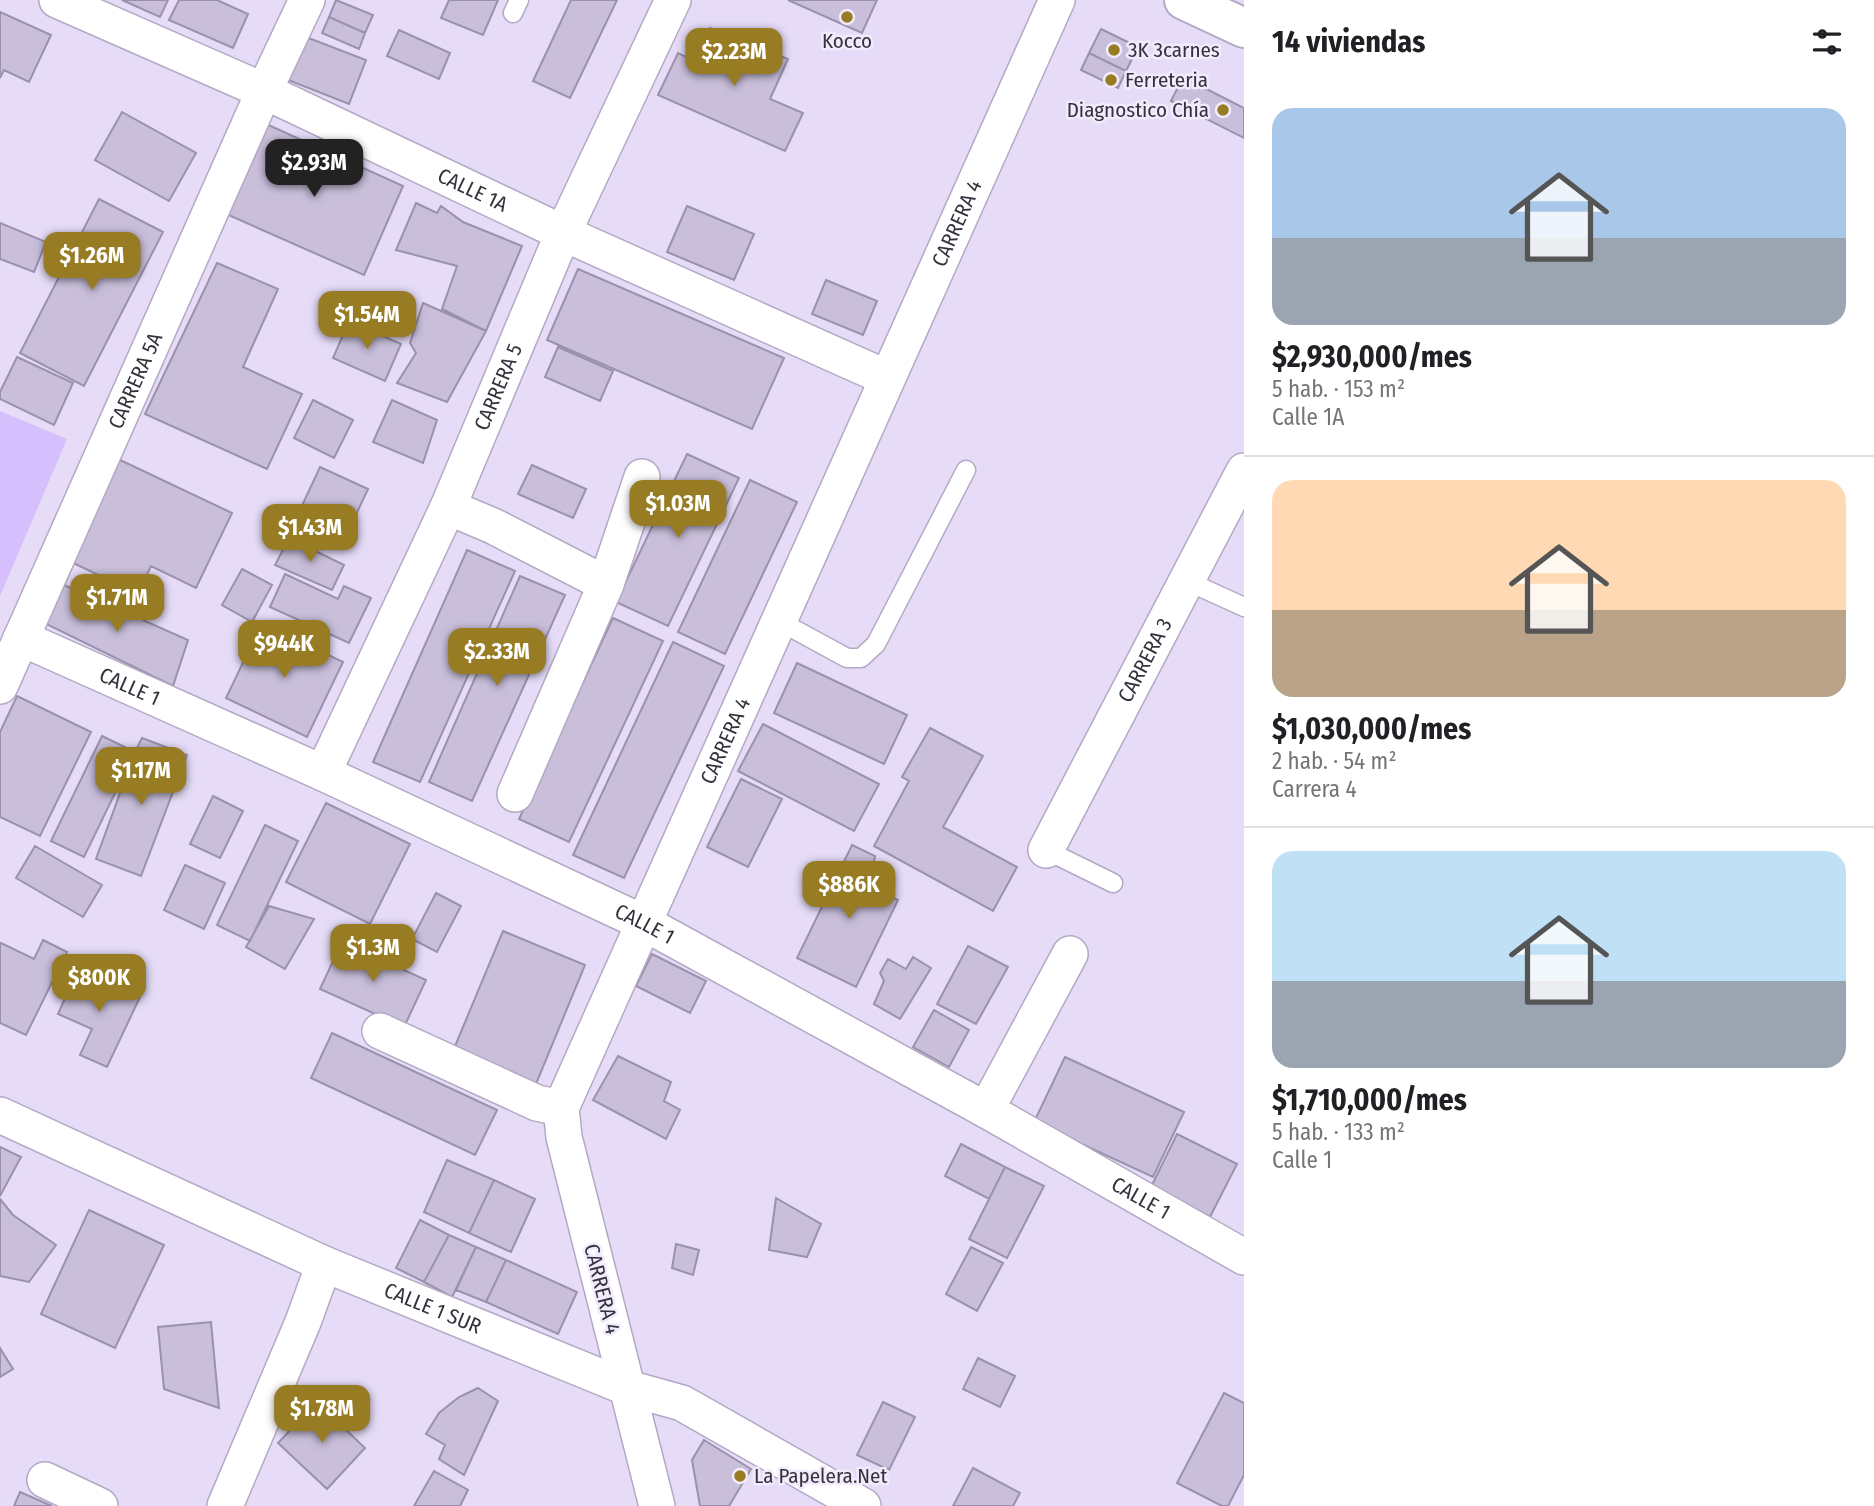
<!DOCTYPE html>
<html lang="es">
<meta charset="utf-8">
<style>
:root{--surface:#fff;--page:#f2f2f2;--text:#202124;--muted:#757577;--line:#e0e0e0;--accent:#977c24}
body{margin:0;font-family:"Fira Sans Condensed",sans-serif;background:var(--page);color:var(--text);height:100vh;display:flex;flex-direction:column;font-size:26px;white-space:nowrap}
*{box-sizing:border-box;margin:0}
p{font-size:23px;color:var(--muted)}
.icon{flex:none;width:38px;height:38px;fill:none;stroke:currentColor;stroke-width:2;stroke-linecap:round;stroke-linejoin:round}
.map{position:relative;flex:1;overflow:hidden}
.details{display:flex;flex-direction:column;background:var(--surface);width:630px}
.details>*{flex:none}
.price{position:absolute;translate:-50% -60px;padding:0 16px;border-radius:14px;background:var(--accent);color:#fff;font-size:23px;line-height:46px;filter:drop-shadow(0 2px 4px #0008)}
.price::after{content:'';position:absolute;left:50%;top:42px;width:21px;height:16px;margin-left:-10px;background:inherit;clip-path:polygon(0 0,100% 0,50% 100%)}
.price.on{background:#222;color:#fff}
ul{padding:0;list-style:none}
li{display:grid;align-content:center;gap:14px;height:371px;padding:0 28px}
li+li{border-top:2px solid var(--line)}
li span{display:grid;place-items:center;height:217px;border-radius:21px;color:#555}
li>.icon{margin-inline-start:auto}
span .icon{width:126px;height:126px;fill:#fffc;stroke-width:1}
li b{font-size:30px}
h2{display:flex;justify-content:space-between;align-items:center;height:84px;padding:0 28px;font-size:30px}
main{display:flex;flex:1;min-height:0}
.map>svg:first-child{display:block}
.green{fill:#d5bffc}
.building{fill:#c9bfdb;stroke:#9b91ac;stroke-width:2}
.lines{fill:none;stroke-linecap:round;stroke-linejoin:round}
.service-casing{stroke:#b3a9c4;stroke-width:21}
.minor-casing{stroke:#b3a9c4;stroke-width:38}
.primary-casing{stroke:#b3a9c4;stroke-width:42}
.service{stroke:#fff;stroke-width:18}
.minor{stroke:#fff;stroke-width:35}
.primary{stroke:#fff;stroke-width:38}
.poi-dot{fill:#977c24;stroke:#f1ebfd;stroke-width:2.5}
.labels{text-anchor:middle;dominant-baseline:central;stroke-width:5;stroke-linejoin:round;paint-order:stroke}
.poi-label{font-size:21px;fill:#36323d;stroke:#f1ebfd;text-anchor:start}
.street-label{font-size:21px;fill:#36323d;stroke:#f1ebfd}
</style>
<main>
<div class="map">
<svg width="1244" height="1506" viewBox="0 0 1244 1506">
<rect width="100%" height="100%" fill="#e6dcf8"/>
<!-- green -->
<path class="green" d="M 0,411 L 67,439 L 0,596 Z"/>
<!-- building -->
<path class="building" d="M 122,0 L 168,0 L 160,17 Z
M 179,0 L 217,0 L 248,14 L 233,48 L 169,20 Z
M 336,0 L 373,15 L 365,33 L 329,17 Z
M 449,0 L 498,0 L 483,35 L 441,18 Z
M 571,0 L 617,0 L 570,98 L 533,81 Z
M 788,0 L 877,0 L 862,33 Z
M 0,12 L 51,35 L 29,82 L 4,70 L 0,78 Z
M 329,17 L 365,33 L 359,49 L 322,33 Z
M 710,28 L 788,59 L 770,99 L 803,113 L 785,151 L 658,95 L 678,53 L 697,62 Z
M 1101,29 L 1138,47 L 1126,71 L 1089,53 Z
M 399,30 L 450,53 L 439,79 L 387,56 Z
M 306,37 L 366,60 L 349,104 L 288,80 Z
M 1089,53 L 1126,71 L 1118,88 L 1081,70 Z
M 1183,77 L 1244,108 L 1244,138 L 1171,101 Z
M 122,112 L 196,153 L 169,201 L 95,160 Z
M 264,123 L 403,186 L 364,275 L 224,213 Z
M 99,199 L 163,232 L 84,386 L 20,353 Z
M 416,203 L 437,213 L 441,206 L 463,222 L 522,246 L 486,331 L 442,309 L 457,266 L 396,250 Z
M 687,206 L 754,234 L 734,280 L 667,252 Z
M 0,223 L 46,242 L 34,272 L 0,259 Z
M 217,263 L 278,289 L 243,367 L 302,394 L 267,469 L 145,414 Z
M 578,269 L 784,358 L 752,429 L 547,340 Z
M 826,280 L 877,301 L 863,335 L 812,314 Z
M 423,303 L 486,331 L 447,402 L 397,383 L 416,353 L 410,343 Z
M 349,321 L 401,344 L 385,381 L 333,358 Z
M 558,347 L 613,371 L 600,401 L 545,377 Z
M 17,357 L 73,383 L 54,425 L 0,399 L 0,392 Z
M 313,400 L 353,420 L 334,458 L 294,438 Z
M 392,400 L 437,420 L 423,463 L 373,442 Z
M 687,454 L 739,478 L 668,626 L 616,602 Z
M 118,459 L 232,513 L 196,588 L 151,566 L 138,594 L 69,561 Z
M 532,465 L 586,489 L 573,518 L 518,494 Z
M 320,467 L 368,489 L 341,547 L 293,525 Z
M 750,480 L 797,502 L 725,654 L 678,632 Z
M 289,538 L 344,565 L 332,590 L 275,565 Z
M 467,550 L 515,571 L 420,782 L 373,762 Z
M 242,569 L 272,585 L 252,622 L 222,605 Z
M 285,574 L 338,599 L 344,586 L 371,598 L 349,643 L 270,607 Z
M 520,576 L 565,595 L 472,801 L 429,782 Z
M 64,585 L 188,640 L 173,686 L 38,620 Z
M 613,618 L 663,641 L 569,842 L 519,819 Z
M 262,623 L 343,662 L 307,737 L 226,698 Z
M 673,642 L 724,666 L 624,878 L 573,855 Z
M 797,663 L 907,715 L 884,764 L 774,713 Z
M 17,696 L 91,732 L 40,836 L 0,817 L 0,732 Z
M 763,724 L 879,784 L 854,831 L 738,771 Z
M 930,728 L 983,756 L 943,827 L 1017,867 L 993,911 L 874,846 L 909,781 L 902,777 Z
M 102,736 L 135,752 L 84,857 L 51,841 Z
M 142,738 L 187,755 L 141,876 L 96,859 L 135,752 Z
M 741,779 L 782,799 L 748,867 L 707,847 Z
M 213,796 L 243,811 L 220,858 L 190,844 Z
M 326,803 L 410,844 L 370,924 L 286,882 Z
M 265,825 L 298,841 L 250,941 L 217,925 Z
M 852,845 L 875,856 L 870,886 L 898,900 L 856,987 L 797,958 Z
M 35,846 L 102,885 L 83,917 L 16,878 Z
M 185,865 L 225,883 L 204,929 L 164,910 Z
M 436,893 L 461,906 L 437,952 L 412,939 Z
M 269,906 L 314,919 L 285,969 L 246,947 Z
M 503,931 L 585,965 L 536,1084 L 453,1051 Z
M 43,940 L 67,952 L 26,1035 L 0,1023 L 0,944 L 1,943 L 34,959 Z
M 342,942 L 426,980 L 404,1027 L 320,989 Z
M 968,946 L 1008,967 L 976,1024 L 937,1004 Z
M 652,954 L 706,981 L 690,1013 L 636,986 Z
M 913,957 L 931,968 L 900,1019 L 874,1004 L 884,981 L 880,973 L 888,959 L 906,969 Z
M 78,969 L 140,997 L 107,1067 L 80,1055 L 92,1029 L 58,1014 Z
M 934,1010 L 969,1030 L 949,1067 L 913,1047 Z
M 332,1033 L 497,1110 L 475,1155 L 311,1078 Z
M 618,1056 L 671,1082 L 664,1101 L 680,1110 L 666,1139 L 593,1100 Z
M 1065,1057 L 1184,1112 L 1153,1177 L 1034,1122 Z
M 1177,1134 L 1237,1164 L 1210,1217 L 1151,1187 Z
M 961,1144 L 1005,1167 L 989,1199 L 945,1176 Z
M 0,1147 L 21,1157 L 0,1196 Z
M 447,1160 L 494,1180 L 469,1233 L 424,1212 Z
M 1005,1167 L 1044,1186 L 1007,1258 L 969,1239 Z
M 494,1180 L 535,1199 L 511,1252 L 469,1233 Z
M 776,1198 L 821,1224 L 807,1257 L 769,1250 Z
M 0,1199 L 13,1215 L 56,1245 L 29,1282 L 0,1276 Z
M 89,1210 L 164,1245 L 115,1348 L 41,1314 Z
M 420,1220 L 449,1235 L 424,1282 L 396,1268 Z
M 449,1235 L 476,1247 L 452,1297 L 424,1282 Z
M 676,1244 L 699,1250 L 693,1275 L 672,1268 Z
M 476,1247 L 506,1260 L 486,1302 L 456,1290 Z
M 971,1247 L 1003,1263 L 977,1311 L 946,1294 Z
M 506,1260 L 577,1292 L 558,1334 L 486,1302 Z
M 211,1322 L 219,1408 L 164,1389 L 158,1327 Z
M 0,1348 L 13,1369 L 0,1377 Z
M 978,1358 L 1015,1376 L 1000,1407 L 963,1389 Z
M 478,1388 L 498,1401 L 464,1475 L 439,1459 L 445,1445 L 426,1434 L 439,1413 L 459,1397 Z
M 1224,1393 L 1244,1403 L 1244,1475 L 1228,1506 L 1222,1506 L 1177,1483 Z
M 317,1402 L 365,1448 L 327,1489 L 278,1443 Z
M 883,1402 L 915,1417 L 889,1470 L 857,1455 Z
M 704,1440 L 751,1469 L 729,1506 L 700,1506 L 692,1460 Z
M 973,1468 L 1020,1493 L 1013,1506 L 953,1506 Z
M 434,1471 L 468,1490 L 460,1506 L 414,1506 Z
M 20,1492 L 52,1506 L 14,1506 Z"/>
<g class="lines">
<defs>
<path id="service" d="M 513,13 L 519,0
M 1187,581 L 1244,607
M 779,621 L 847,658 L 861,658 L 876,644 L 966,470
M 1046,850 L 1113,883"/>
<g id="minor">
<path id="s1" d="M 57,0 L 264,91 L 563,233 L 887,378"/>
<path d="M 448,507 L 493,526 L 606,584"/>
<path id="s2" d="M 21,638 L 323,773 L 644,923 L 986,1110 L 1244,1257"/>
<path id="s3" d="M 0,686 L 264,91 L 307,0"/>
<path id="s4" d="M 323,773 L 448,507 L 563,233 L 673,0"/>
<path d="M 515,794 L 606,584 L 642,477"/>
<path id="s5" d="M 1046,850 L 1244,471"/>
<path d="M 380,1031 L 537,1103 L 561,1108"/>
<path d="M 986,1110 L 1070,954"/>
<path id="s6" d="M 0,1115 L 324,1264 L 628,1388 L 682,1403 L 863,1506"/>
<path d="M 45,1480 L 100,1506"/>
<path d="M 225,1506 L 303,1322 L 324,1264"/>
<path id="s7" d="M 657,1506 L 564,1137 L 561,1108 L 1057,0"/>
</g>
<path id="primary" d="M 1184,0 L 1244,28"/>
</defs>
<!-- service casing -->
<use href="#service" class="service-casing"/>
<!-- minor casing -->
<use href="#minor" class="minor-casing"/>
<!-- primary casing -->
<use href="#primary" class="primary-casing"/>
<!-- service -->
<use href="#service" class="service"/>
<!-- minor -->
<use href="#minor" class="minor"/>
<!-- primary -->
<use href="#primary" class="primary"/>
</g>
<!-- markers -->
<g class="poi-dot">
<circle cx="847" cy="17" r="7"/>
<circle cx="1114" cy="50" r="7"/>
<circle cx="1111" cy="80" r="7"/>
<circle cx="1223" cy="110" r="7"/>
<circle cx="740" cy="1476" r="7"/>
</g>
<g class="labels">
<!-- poi labels -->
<g class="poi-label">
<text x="847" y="41" text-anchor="middle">Kocco</text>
<text x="1128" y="50">3K 3carnes</text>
<text x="1125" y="80">Ferreteria</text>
<text x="1209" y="110" text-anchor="end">Diagnostico Chía</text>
<text x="754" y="1476">La Papelera.Net</text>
</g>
<!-- street labels -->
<g class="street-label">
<text stroke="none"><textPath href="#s1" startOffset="457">CALLE 1A</textPath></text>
<text stroke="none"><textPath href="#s7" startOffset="1379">CARRERA 4</textPath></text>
<text stroke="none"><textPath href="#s3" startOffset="334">CARRERA 5A</textPath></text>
<text stroke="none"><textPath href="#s4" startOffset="424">CARRERA 5</textPath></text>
<text stroke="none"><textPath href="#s5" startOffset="214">CARRERA 3</textPath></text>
<text stroke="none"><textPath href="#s2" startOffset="119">CALLE 1</textPath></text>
<text stroke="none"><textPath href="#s7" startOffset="812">CARRERA 4</textPath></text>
<text stroke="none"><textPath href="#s2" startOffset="686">CALLE 1</textPath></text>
<text stroke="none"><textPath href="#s2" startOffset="1253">CALLE 1</textPath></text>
<text transform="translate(602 1289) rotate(76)">CARRERA 4</text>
<text stroke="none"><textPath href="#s6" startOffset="474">CALLE 1 SUR</textPath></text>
</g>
</g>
</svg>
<b class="price" style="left:734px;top:88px">$2.23M</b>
<b class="price on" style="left:314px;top:199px">$2.93M</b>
<b class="price" style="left:92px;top:292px">$1.26M</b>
<b class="price" style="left:367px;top:351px">$1.54M</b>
<b class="price" style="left:678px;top:540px">$1.03M</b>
<b class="price" style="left:310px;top:564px">$1.43M</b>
<b class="price" style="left:117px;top:634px">$1.71M</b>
<b class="price" style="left:284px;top:680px">$944K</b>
<b class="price" style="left:497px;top:688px">$2.33M</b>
<b class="price" style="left:141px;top:807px">$1.17M</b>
<b class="price" style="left:849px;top:921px">$886K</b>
<b class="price" style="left:373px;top:984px">$1.3M</b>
<b class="price" style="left:99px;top:1014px">$800K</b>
<b class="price" style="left:322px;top:1445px">$1.78M</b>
</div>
<section class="details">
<h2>14 viviendas<svg class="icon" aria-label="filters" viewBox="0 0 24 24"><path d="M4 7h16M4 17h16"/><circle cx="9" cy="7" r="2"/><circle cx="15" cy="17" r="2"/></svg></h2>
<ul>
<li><span style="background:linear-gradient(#a9c7e8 60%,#9aa5b1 0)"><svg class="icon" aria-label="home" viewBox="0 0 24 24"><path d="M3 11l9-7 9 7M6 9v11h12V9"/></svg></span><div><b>$2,930,000/mes</b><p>5 hab. · 153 m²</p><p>Calle 1A</p></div></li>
<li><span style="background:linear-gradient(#ffd9b3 60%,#b9a48a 0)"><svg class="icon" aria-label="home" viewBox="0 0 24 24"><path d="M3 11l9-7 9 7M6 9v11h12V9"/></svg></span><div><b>$1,030,000/mes</b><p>2 hab. · 54 m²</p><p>Carrera 4</p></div></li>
<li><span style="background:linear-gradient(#bfe0f5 60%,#9aa5b1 0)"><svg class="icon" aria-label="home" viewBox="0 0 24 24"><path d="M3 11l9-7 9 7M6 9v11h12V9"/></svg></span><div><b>$1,710,000/mes</b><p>5 hab. · 133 m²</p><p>Calle 1</p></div></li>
</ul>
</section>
</main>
